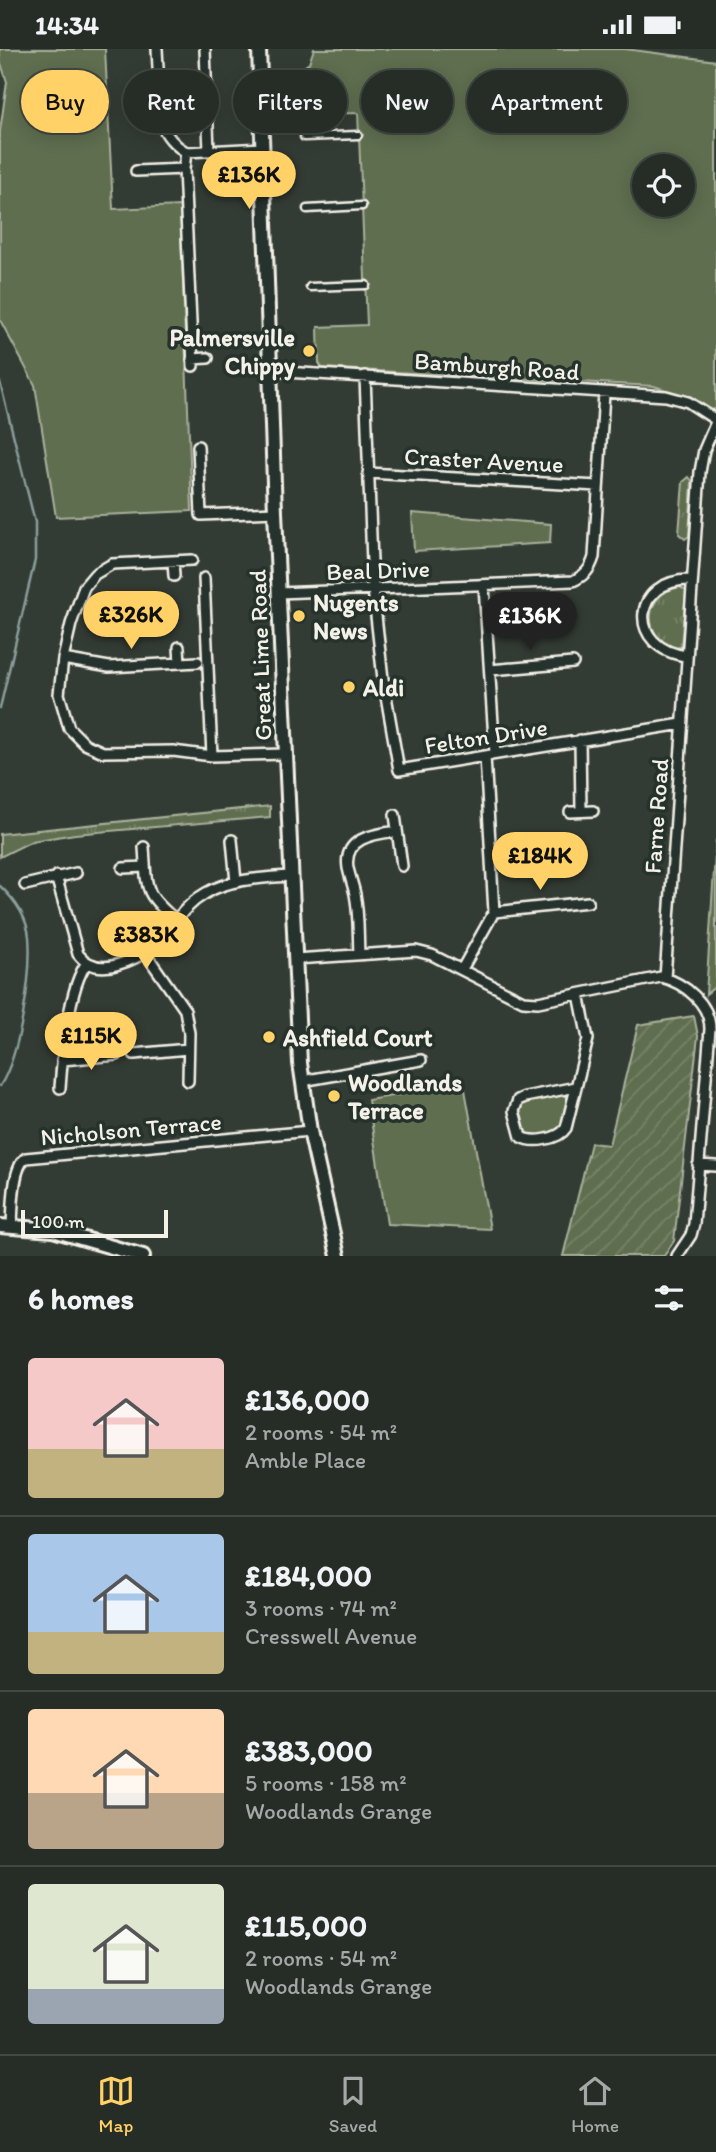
<!DOCTYPE html>
<meta charset="utf-8">
<style>
:root{--surface:#262d27;--page:#2e352f;--text:#f1f3f6;--muted:#a4a8a7;--line:#424944;--accent:#ffd166}
body{margin:0;font-family:Itim,sans-serif;background:var(--page);color:var(--text);height:100vh;display:flex;flex-direction:column;font-size:26px;white-space:nowrap}
*{box-sizing:border-box;margin:0}
p{font-size:23px;color:var(--muted)}
.icon{flex:none;width:38px;height:38px;fill:none;stroke:currentColor;stroke-width:2;stroke-linecap:round;stroke-linejoin:round}
.map{position:relative;height:1207px;overflow:hidden}
.panel{display:flex;flex-direction:column;background:var(--surface);flex:1}
.panel>*{flex:none}
.banner{position:absolute;left:21px;top:21px;width:676px;height:63px;display:flex;gap:14px}
.buttons{position:absolute;left:632px;top:105px;display:grid;gap:14px}
.buttons a{display:grid;place-items:center;width:63px;height:63px;border-radius:50%;background:var(--surface);box-shadow:0 4px 18px #0003,0 0 0 2px var(--line);font-size:35px}
.scale{position:absolute;left:21px;bottom:18px;width:147px;box-sizing:border-box;padding-left:7px;border:4px solid #f4f1e8;border-top:0;font-size:19px;line-height:24px;white-space:nowrap;color:#f4f1e8;-webkit-text-stroke:5px #26332d;paint-order:stroke}
.price{position:absolute;translate:-50% -60px;padding:0 16px;border-radius:24px;background:var(--accent);color:#111;font-size:23px;line-height:46px;filter:drop-shadow(0 2px 4px #0008)}
.price::after{content:'';position:absolute;left:50%;top:42px;width:21px;height:16px;margin-left:-10px;background:inherit;clip-path:polygon(0 0,100% 0,50% 100%)}
.price.selected{background:#222;color:#fff}
ul{padding:0;list-style:none}
li{display:flex;align-items:center;gap:21px;height:175px;padding:0 28px}
li+li{border-top:2px solid var(--line)}
li span{display:grid;place-items:center;flex:none;width:196px;height:140px;border-radius:7px;color:#555}
li>.icon{margin-inline-start:auto}
span .icon{width:84px;height:84px;fill:#fffc;stroke-width:1}
li b{font-size:30px}
h2{display:flex;justify-content:space-between;align-items:center;height:84px;padding:0 28px;font-size:30px}
.pill{padding:0 24px;border-radius:32px;background:var(--surface);box-shadow:0 4px 18px #0003,0 0 0 2px var(--line);font-size:24px;line-height:63px}
.pill.selected{background:var(--accent);color:#111}
.status{display:flex;justify-content:space-between;align-items:center;height:49px;padding:0 35px;background:var(--surface);direction:ltr}
.status svg{height:19px;fill:currentColor}
.menu{display:flex;justify-content:space-around;align-items:center;height:98px;border-top:2px solid var(--line);background:var(--surface);font-size:19px;color:var(--muted)}
.menu a{display:grid;justify-items:center;gap:4px}
.menu .selected{color:var(--accent)}
.map>svg:first-child{display:block}
.grass{fill:url(#grass-tufts);stroke:#aab09c;stroke-width:2}
.park{fill:#5f6e50;stroke:#aab09c;stroke-width:2;fill-rule:evenodd}
.garden{fill:url(#garden-furrows);stroke:#aab09c;stroke-width:2}
.lines{fill:none;stroke-linecap:round;stroke-linejoin:round}
.stream{stroke:#8a9e9d;stroke-width:2.5}
.pedestrian-casing{stroke:#f4f1e8;stroke-width:11}
.minor-casing{stroke:#f4f1e8;stroke-width:14}
.secondary-casing{stroke:#f4f1e8;stroke-width:18}
.pedestrian{stroke:#26332d;stroke-width:6}
.minor{stroke:#26332d;stroke-width:9}
.secondary{stroke:#26332d;stroke-width:12}
.poi-dot{fill:#ffd166;stroke:#26332d;stroke-width:2.5}
.labels{text-anchor:middle;dominant-baseline:central;stroke-width:7;stroke-linejoin:round;paint-order:stroke}
.poi-label{font-size:24px;font-weight:bold;fill:#f4f1e8;stroke:#26332d;text-anchor:start}
.street-label{font-size:24px;fill:#f4f1e8;stroke:#26332d}
</style>
<div class="status"><b>14:34</b><svg viewBox="0 0 49 12"><path d="M0 12V9h3v3zM5 12V6h3v6zM10 12V3h3v9zM15 12V0h3v12zM26 1h20v11H26zM47 4h2v5h-2z"/></svg></div>
<div class="map">
<svg width="716" height="1207" viewBox="0 0 716 1207">
<defs>
<pattern id="grass-tufts" width="24" height="20" patternUnits="userSpaceOnUse" patternTransform="scale(1.75)"><rect width="24" height="20" fill="#5f6e50"/><path d="M3 7l-1-3M5 7V3M7 7l1-3M15 17l-1-3M17 17v-4M19 17l1-3" fill="none" stroke="#778369"/></pattern>
<pattern id="garden-furrows" width="10" height="10" patternUnits="userSpaceOnUse" patternTransform="scale(1.75)"><rect width="10" height="10" fill="#5f6e50"/><path d="M-1 1l2-2M0 10L10 0M9 11l2-2" fill="none" stroke="#778369"/></pattern>
</defs>
<rect width="100%" height="100%" fill="#333c34"/>
<filter id="ink" filterUnits="userSpaceOnUse"><feTurbulence type="fractalNoise" baseFrequency=".0143" numOctaves="2"/><feDisplacementMap in="SourceGraphic" scale="14" xChannelSelector="R" yChannelSelector="G"/><feConvolveMatrix kernelMatrix="1 2 1 2 8 2 1 2 1" color-interpolation-filters="sRGB"/></filter>
<g filter="url(#ink)">
<!-- grass -->
<path class="grass" d="M 689,428 L 692,432 L 689,487 L 685,490 L 679,485 L 683,433 Z
M 680,538 L 686,542 L 681,597 L 675,600 C 641,588 643,544 680,538 Z
M 270,757 L 270,768 L 75,785 L 32,792 L 0,808 L 0,785 Z
M 716,790 L 716,937 L 706,945 Z"/>
<!-- park -->
<path class="park" d="M 0,0 L 105,0 L 113,160 L 180,157 L 192,462 L 56,468 L 35,336 L 0,271 L 0,82 L 7,33 L 0,11 Z
M 314,0 L 625,0 L 716,12 L 716,360 L 709,361 L 687,348 L 654,337 L 322,319 L 319,314 L 318,278 L 367,276 L 358,64 L 306,65 L 305,17 L 309,14 ZM 644,117 L 682,117 L 682,156 L 644,156 Z
M 412,464 L 551,475 L 550,494 L 414,502 Z
M 464,1035 L 490,1180 L 387,1175 L 368,1051 Z
M 561,1045 L 567,1048 L 568,1055 L 562,1079 C 551,1085 536,1090 525,1086 C 522,1075 513,1060 524,1052 Z"/>
<!-- garden -->
<path class="garden" d="M 694,967 L 698,987 L 674,1192 L 664,1207 L 563,1207 L 591,1094 L 609,1096 L 638,976 Z"/>
<g class="lines">
<!-- stream -->
<path class="stream" d="M 0,333 L 35,473 L 35,511 L 0,659
M 0,837 C 14,850 27,868 29,888 C 32,926 20,1006 0,1037"/>
<defs>
<path id="pedestrian" d="M 304,88 L 358,86
M 307,160 L 362,157
M 310,238 L 366,236"/>
<path id="minor" d="M 157,0 L 161,74 C 166,87 174,96 186,103 L 263,99
M 205,0 L 209,102
M 186,103 L 184,120 L 193,317
M 136,122 L 184,120
M 192,310 L 208,309
M 270,322 L 666,347 L 688,353 L 716,371
M 365,327 L 373,540 L 383,630 L 399,721 L 682,675
M 198,397 L 201,466 L 275,463
M 368,424 L 598,437
M 192,511 L 112,515 L 95,525 L 84,538 L 71,575 L 63,610 L 59,645 L 69,679 L 85,695 L 103,703 L 173,702 L 212,707 L 285,705
M 173,512 L 174,527
M 204,529 L 212,707
M 484,537 L 495,705
M 279,544 L 573,532 C 585,526 590,521 594,508 L 604,344
M 179,598 L 180,614
M 687,607 C 626,600 631,529 692,531
M 63,610 L 109,618 L 198,613
M 490,621 L 573,614
M 580,691 L 581,762
M 570,763 L 593,762
M 395,766 L 402,817
M 232,791 L 236,833
M 144,798 C 147,840 143,844 177,872
M 123,819 L 145,818
M 56,827 L 78,905 C 88,918 101,920 116,916 C 169,902 167,867 206,844 C 230,830 263,829 290,827
M 25,836 L 76,824
M 494,863 L 588,853
M 146,905 L 185,961 L 189,984 L 188,1032
M 359,905 C 358,885 359,865 355,845 C 353,836 350,828 348,819 C 343,788 375,785 397,782
M 295,910 L 416,902 L 432,906 L 523,952 L 538,953 L 661,928 C 685,934 710,955 710,980 L 694,1175 L 691,1186 L 677,1207
M 462,920 L 494,863 L 485,707
M 665,929 L 700,423 L 704,401 L 716,373
M 134,1005 L 188,1000
M 62,1011 L 117,1006
M 302,1032 L 421,1011
M 576,1038 L 525,1048 L 518,1051 L 514,1062 L 521,1088 C 533,1095 559,1090 566,1079 L 588,990 L 579,945
M 60,1039 C 62,1009 69,936 87,914
M 698,1116 L 716,1117
M 12,1177 C 13,1160 12,1118 26,1109 L 310,1082"/>
<path id="secondary" d="M 259,0 L 275,463 L 300,1014 L 310,1082 L 338,1207
M 0,1177 L 53,1181 L 143,1207"/>
</defs>
<!-- pedestrian casing -->
<use href="#pedestrian" class="pedestrian-casing"/>
<!-- minor casing -->
<use href="#minor" class="minor-casing"/>
<!-- secondary casing -->
<use href="#secondary" class="secondary-casing"/>
<!-- pedestrian -->
<use href="#pedestrian" class="pedestrian"/>
<!-- minor -->
<use href="#minor" class="minor"/>
<!-- secondary -->
<use href="#secondary" class="secondary"/>
</g>
</g>
<!-- markers -->
<g class="poi-dot">
<circle cx="309" cy="302" r="7"/>
<circle cx="299" cy="567" r="7"/>
<circle cx="349" cy="638" r="7"/>
<circle cx="269" cy="988" r="7"/>
<circle cx="334" cy="1047" r="7"/>
</g>
<g class="labels">
<!-- poi labels -->
<g class="poi-label">
<text x="295" y="288" text-anchor="end">Palmersville<tspan x="295" dy="28">Chippy</tspan></text>
<text x="313" y="553">Nugents<tspan x="313" dy="28">News</tspan></text>
<text x="363" y="638">Aldi</text>
<text x="283" y="988">Ashfield Court</text>
<text x="348" y="1033">Woodlands<tspan x="348" dy="28">Terrace</tspan></text>
</g>
<!-- street labels -->
<g class="street-label">
<text transform="translate(497 317) rotate(4)">Bamburgh Road</text>
<text transform="translate(484 411) rotate(3)">Craster Avenue</text>
<text transform="translate(378 521) rotate(-2)">Beal Drive</text>
<text transform="translate(260 606) rotate(-92)">Great Lime Road</text>
<text transform="translate(486 687) rotate(-9)">Felton Drive</text>
<text transform="translate(656 767) rotate(-86)">Farne Road</text>
<text transform="translate(131 1080) rotate(-5)">Nicholson Terrace</text>
</g>
</g>
</svg>
<div class="buttons">
<a><svg class="icon" aria-label="locate" viewBox="0 0 24 24"><circle cx="12" cy="12" r="6"/><path d="M12 2v4M12 18v4M2 12h4M18 12h4"/></svg></a>
</div>
<div class="scale">100 m</div>
<b class="price" style="left:249px;top:162px">£136K</b>
<b class="price" style="left:131px;top:602px">£326K</b>
<b class="price selected" style="left:530px;top:603px">£136K</b>
<b class="price" style="left:540px;top:843px">£184K</b>
<b class="price" style="left:146px;top:922px">£383K</b>
<b class="price" style="left:91px;top:1023px">£115K</b>
<div class="banner">
<a class="pill selected">Buy</a>
<a class="pill">Rent</a>
<a class="pill">Filters</a>
<a class="pill">New</a>
<a class="pill">Apartment</a>
</div>
</div>
<section class="panel">
<h2>6 homes<svg class="icon" aria-label="filters" viewBox="0 0 24 24"><path d="M4 7h16M4 17h16"/><circle cx="9" cy="7" r="2"/><circle cx="15" cy="17" r="2"/></svg></h2>
<ul>
<li><span style="background:linear-gradient(#f6c9c9 65%,#c2b280 0)"><svg class="icon" aria-label="home" viewBox="0 0 24 24"><path d="M3 11l9-7 9 7M6 9v11h12V9"/></svg></span><div><b>£136,000</b><p>2 rooms · 54 m²</p><p>Amble Place</p></div></li>
<li><span style="background:linear-gradient(#a9c7e8 70%,#c2b280 0)"><svg class="icon" aria-label="home" viewBox="0 0 24 24"><path d="M3 11l9-7 9 7M6 9v11h12V9"/></svg></span><div><b>£184,000</b><p>3 rooms · 74 m²</p><p>Cresswell Avenue</p></div></li>
<li><span style="background:linear-gradient(#ffd9b3 60%,#b9a48a 0)"><svg class="icon" aria-label="home" viewBox="0 0 24 24"><path d="M3 11l9-7 9 7M6 9v11h12V9"/></svg></span><div><b>£383,000</b><p>5 rooms · 158 m²</p><p>Woodlands Grange</p></div></li>
<li><span style="background:linear-gradient(#dfe7d0 75%,#9aa5b1 0)"><svg class="icon" aria-label="home" viewBox="0 0 24 24"><path d="M3 11l9-7 9 7M6 9v11h12V9"/></svg></span><div><b>£115,000</b><p>2 rooms · 54 m²</p><p>Woodlands Grange</p></div></li>
</ul>
</section>
<nav class="menu">
<a class="selected"><svg class="icon" aria-label="map" viewBox="0 0 24 24"><path d="M3 6l6-2 6 2 6-2v14l-6 2-6-2-6 2zM9 4v14M15 6v14"/></svg>Map</a>
<a><svg class="icon" aria-label="saved" viewBox="0 0 24 24"><path d="M7 4h10v16l-5-4-5 4z"/></svg>Saved</a>
<a><svg class="icon" aria-label="home" viewBox="0 0 24 24"><path d="M3 11l9-7 9 7M6 9v11h12V9"/></svg>Home</a>
</nav>
